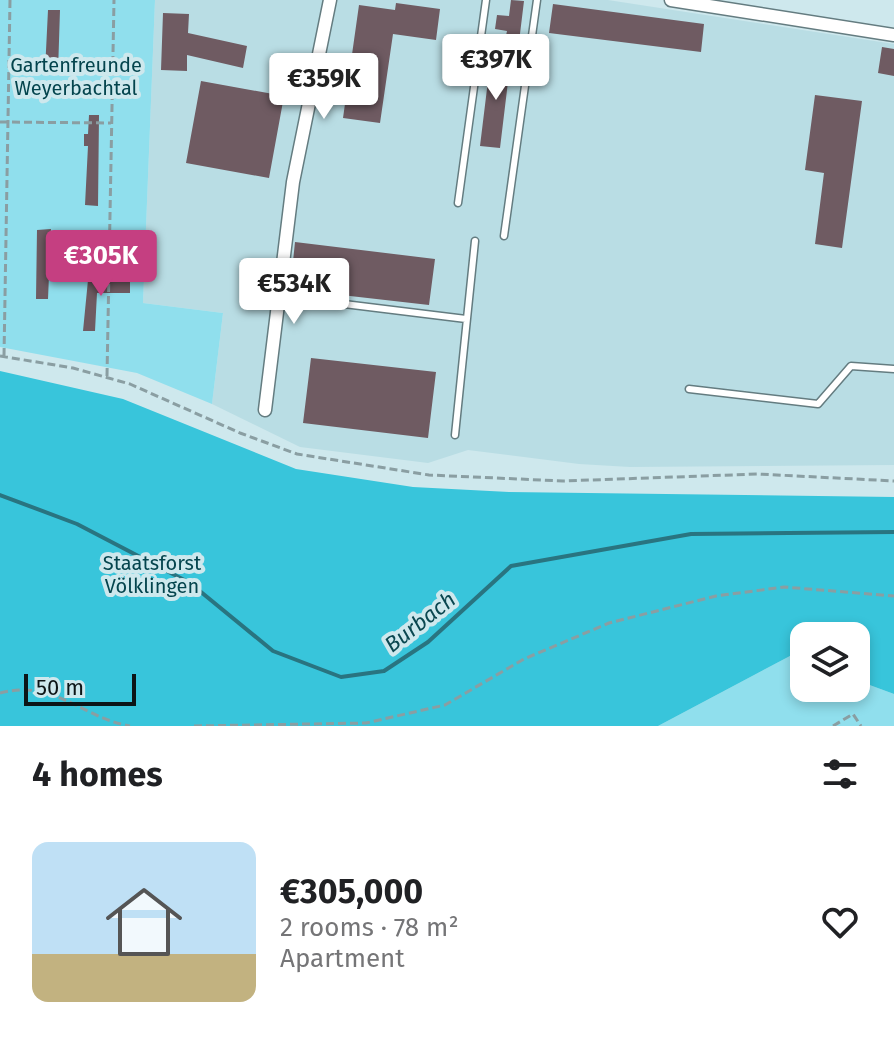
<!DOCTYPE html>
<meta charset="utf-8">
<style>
:root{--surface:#fff;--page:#f2f2f2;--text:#202124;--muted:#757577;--line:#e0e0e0;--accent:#c53f81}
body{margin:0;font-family:"Fira Sans",sans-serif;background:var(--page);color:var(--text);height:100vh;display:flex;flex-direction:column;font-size:30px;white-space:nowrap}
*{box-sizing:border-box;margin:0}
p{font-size:26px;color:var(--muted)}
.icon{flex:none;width:44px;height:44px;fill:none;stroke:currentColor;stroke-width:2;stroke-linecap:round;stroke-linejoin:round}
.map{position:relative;height:726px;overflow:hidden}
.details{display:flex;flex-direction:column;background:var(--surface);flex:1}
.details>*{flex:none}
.tools{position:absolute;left:790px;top:622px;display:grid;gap:16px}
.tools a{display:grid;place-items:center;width:80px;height:80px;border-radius:16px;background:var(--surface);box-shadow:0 4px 12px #0003;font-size:40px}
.scale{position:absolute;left:24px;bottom:20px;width:112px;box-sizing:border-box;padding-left:8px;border:4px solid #0c1517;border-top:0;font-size:22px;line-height:28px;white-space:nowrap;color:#0c1517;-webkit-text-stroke:6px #cee8ed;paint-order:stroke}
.price{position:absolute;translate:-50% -68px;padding:0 18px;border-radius:8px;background:#fff;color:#222;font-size:26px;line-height:52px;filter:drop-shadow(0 2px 4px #0008)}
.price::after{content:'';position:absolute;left:50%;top:48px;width:24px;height:18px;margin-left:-12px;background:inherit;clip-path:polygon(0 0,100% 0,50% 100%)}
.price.selected{background:var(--accent);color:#fff}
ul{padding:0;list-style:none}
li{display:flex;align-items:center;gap:24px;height:200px;padding:0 32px}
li+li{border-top:2px solid var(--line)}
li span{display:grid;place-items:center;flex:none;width:224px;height:160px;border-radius:16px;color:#555}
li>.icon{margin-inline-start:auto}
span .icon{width:96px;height:96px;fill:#fffc;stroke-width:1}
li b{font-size:34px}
h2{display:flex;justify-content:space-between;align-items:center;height:96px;padding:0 32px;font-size:34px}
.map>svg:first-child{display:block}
.built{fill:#b9dde4}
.green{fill:#90dfed}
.forest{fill:#38c5db}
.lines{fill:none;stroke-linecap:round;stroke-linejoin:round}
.stream{stroke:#297480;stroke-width:4}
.building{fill:#6f5b62}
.lane-casing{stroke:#647c80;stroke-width:9}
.street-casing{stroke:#647c80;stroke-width:15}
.path{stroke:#8a9ea2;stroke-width:3;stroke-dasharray:8 4;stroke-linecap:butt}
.lane{stroke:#fff;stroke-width:6}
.street{stroke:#fff;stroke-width:12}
.labels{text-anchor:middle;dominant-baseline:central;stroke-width:8;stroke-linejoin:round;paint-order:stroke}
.park-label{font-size:20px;fill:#04444d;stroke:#cee8ed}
.water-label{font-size:22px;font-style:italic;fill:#0a4750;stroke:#cee8ed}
</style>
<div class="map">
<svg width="894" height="726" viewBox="0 0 894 726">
<rect width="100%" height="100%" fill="#cee8ed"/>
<!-- built -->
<path class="built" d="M 155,0 L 608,0 L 894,44 L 894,465 L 630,467 L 579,464 L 468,450 L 428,463 L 300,447 L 212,404 L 223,313 L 143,303 Z"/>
<!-- green -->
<path class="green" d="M 0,0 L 155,0 L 143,303 L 223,313 L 212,404 L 137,373 L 0,347 Z
M 790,656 L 804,661 L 804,688 L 856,688 L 856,680 L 894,694 L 894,726 L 658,726 Z"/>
<!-- forest -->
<path class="forest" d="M 0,371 L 123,399 L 296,469 L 413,487 L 509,492 L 894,497 L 894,694 L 856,680 L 856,636 L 804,636 L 804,661 L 790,656 L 658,726 L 0,726 Z"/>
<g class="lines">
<!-- stream -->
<path class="stream" d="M 0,495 L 77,524 L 190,583 L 273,651 L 341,677 L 384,671 L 428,642 L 511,566 L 691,534 L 894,532"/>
</g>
<!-- building -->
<path class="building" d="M 511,0 L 524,1 L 519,42 L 505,40 L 507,31 L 495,29 L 497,15 L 509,16 Z
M 396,3 L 440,9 L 436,40 L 393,34 L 380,123 L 343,118 L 359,5 L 395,10 Z
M 553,4 L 704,24 L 701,52 L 549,33 Z
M 48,10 L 60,10 L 58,72 L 45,71 Z
M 163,13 L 189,14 L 188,33 L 247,46 L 243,68 L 187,55 L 187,71 L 161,70 Z
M 882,47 L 894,49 L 894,76 L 878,73 Z
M 491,56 L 511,57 L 500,148 L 480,146 Z
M 201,81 L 284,96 L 269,178 L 186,163 Z
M 815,95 L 862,101 L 842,248 L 815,244 L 824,173 L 805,170 Z
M 89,115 L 99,115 L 98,206 L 85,205 L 88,146 L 84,146 L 84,134 L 88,134 Z
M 51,229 L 48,299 L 36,299 L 37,230 Z
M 295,242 L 435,259 L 429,305 L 315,292 L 317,274 L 292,271 Z
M 88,280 L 130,280 L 130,293 L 97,293 L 95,331 L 83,331 Z
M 311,358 L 436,372 L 428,438 L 303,423 Z"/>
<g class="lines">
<defs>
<path id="lane" d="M 458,203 L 486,0
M 504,236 L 537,0
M 279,296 L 466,319
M 689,389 L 818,404 L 851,366 L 894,369
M 455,435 L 475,241"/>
<path id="street" d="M 671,0 L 894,35
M 265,410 L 293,182 L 330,0"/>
</defs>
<!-- lane casing -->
<use href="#lane" class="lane-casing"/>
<!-- street casing -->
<use href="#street" class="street-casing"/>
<!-- path -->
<path class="path" d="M 0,122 L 111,123
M 0,356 L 73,368 L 130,384 L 240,433 L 297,454 L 429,475 L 563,481 L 758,474 L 894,481
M 4,356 L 10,0
M 107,376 L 114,0
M 0,693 C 55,679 80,717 130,726
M 194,726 L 366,723 L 445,705 L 524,659 L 609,623 L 716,596 L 784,587 L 894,596
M 833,726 L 853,714 L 861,726"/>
<!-- lane -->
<use href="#lane" class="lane"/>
<!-- street -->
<use href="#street" class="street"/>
</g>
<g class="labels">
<!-- park labels -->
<g class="park-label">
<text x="76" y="65">Gartenfreunde<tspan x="76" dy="23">Weyerbachtal</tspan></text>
<text x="152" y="563">Staatsforst<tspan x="152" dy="23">Völklingen</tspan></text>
</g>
<!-- water labels -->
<g class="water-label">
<text transform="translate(420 622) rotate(-38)">Burbach</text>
</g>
</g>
</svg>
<div class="tools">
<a><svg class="icon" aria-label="layers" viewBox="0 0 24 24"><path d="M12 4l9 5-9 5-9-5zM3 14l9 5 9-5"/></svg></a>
</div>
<div class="scale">50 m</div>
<b class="price" style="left:496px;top:102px">€397K</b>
<b class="price" style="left:324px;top:121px">€359K</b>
<b class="price selected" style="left:101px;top:298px">€305K</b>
<b class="price" style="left:294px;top:326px">€534K</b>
</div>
<section class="details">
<h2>4 homes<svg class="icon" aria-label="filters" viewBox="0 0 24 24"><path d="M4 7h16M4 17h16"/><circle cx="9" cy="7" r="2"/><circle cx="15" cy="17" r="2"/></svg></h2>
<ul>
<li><span style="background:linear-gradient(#bfe0f5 70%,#c2b280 0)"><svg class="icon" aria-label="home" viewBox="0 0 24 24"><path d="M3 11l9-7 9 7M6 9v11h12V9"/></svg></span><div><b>€305,000</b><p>2 rooms · 78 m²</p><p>Apartment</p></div><svg class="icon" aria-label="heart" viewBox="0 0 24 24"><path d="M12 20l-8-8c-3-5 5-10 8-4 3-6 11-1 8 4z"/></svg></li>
</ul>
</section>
